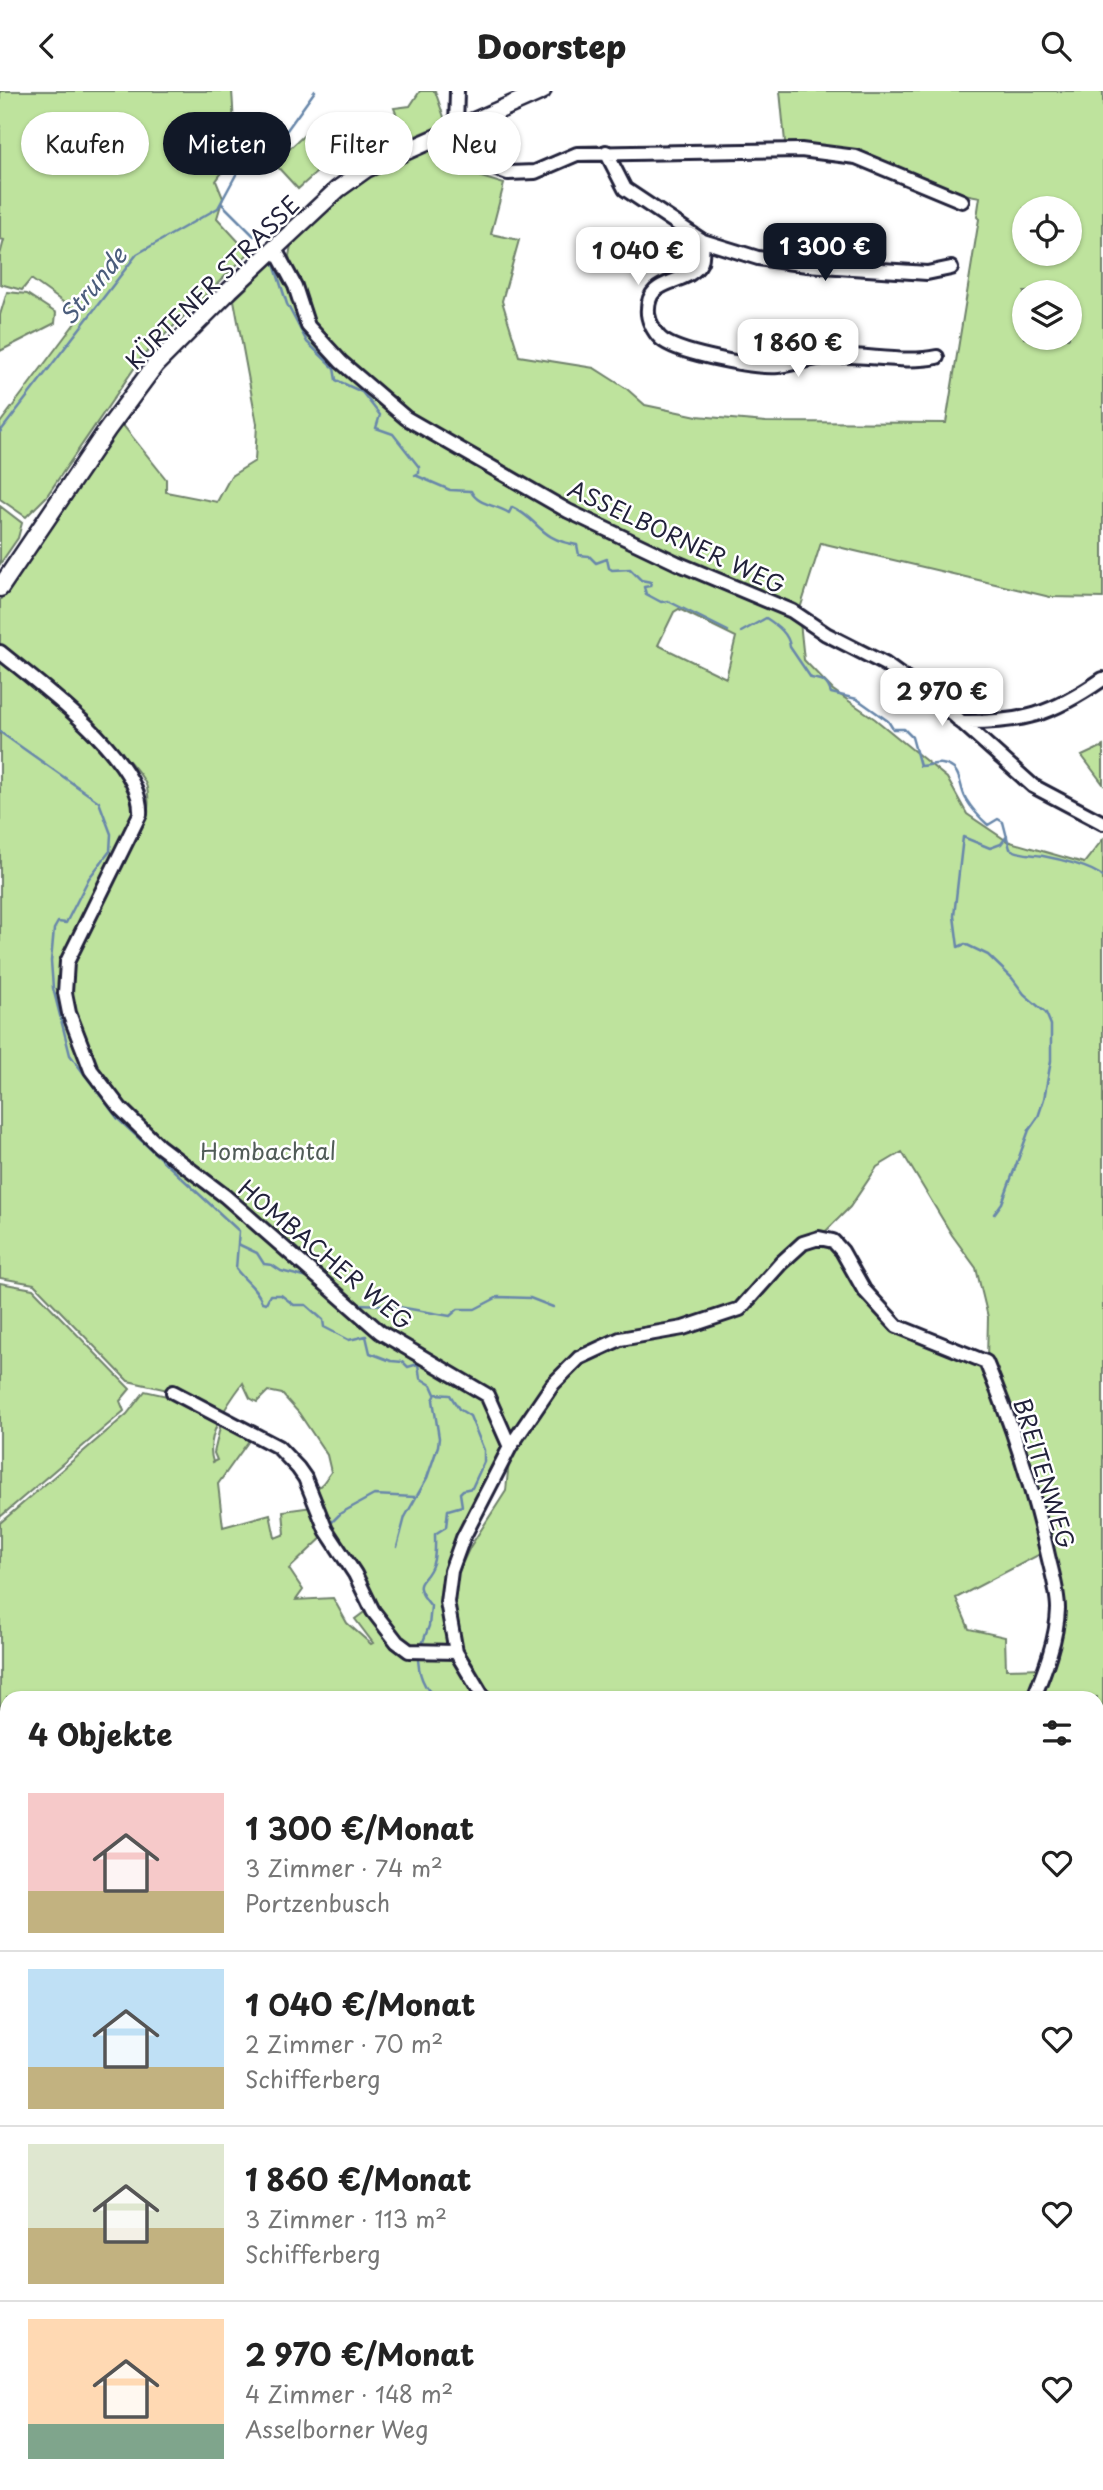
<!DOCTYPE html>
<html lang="de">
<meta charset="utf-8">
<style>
:root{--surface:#fff;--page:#f6f6f6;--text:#222;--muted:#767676;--line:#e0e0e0;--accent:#111827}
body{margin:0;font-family:"Playpen Sans",sans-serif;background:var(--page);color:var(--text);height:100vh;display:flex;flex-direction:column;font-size:26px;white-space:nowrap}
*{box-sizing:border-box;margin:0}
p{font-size:23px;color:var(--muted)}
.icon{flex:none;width:38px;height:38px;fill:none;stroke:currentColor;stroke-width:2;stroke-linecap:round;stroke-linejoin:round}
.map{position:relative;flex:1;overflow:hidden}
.details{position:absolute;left:0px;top:1600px;width:1104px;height:800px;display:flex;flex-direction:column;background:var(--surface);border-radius:21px 21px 0 0;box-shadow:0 2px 5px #0004}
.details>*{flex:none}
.hud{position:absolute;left:21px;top:21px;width:700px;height:63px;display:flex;gap:14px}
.tools{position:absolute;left:1012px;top:105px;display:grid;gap:14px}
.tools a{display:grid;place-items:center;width:70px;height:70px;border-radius:50%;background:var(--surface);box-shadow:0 2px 5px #0004;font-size:35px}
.price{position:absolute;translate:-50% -60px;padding:0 16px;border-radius:14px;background:#fff;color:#222;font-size:23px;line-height:46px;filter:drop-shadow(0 2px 4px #0008)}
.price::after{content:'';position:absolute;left:50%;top:42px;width:21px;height:16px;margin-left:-10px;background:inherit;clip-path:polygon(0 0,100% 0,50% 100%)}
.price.on{background:var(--accent);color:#fff}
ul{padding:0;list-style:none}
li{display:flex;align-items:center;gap:21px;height:175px;padding:0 28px}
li+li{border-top:2px solid var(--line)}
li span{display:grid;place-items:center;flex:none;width:196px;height:140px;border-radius:0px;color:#555}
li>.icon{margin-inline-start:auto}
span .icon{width:84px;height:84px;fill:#fffc;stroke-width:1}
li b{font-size:30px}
h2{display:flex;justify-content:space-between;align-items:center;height:84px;padding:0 28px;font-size:30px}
.pill{padding:0 24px;border-radius:32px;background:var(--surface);box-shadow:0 2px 5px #0004;font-size:24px;line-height:63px}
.pill.on{background:var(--accent);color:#fff}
header{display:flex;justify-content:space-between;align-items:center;height:91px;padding:0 28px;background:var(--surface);font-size:32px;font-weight:800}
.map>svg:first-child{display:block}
.green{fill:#bee39d;stroke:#70826c;stroke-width:2;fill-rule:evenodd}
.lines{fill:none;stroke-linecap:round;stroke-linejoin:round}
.stream{stroke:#6887aa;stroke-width:2.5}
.minor-casing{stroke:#22223b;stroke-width:18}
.major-casing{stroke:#22223b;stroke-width:21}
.minor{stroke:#fff;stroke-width:12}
.major{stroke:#fff;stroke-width:16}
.labels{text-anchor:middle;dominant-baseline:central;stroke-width:5;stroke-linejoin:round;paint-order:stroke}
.street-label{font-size:23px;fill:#22223b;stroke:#fff}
.park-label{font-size:23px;fill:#515c58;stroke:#fff}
.water-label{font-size:24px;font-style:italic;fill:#4b5d7c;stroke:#fff}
</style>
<header><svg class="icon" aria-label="back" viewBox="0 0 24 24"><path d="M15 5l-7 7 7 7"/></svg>Doorstep<svg class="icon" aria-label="search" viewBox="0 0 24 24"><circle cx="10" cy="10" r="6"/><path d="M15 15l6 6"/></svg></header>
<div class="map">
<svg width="1103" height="2399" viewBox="0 0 1103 2399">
<rect width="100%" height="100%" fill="#fff"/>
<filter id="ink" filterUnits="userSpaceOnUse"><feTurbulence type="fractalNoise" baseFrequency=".0143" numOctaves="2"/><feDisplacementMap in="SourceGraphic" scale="14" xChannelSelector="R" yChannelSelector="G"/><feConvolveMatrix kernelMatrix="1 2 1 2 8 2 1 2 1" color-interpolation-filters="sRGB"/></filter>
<g filter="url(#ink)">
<!-- green -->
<path class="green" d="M 0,0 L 232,0 C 234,32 238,63 216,90 L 223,107 L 217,127 L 249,162 L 142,266 L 46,406 L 26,426 L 0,408 L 0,332 L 81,224 L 31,188 L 22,199 L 0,193 L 0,164 L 4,149 L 0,148 Z
M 420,0 L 435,0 L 446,32 L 406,49 L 394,17 L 410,15 Z
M 780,0 L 1103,0 L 1103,507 L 1050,506 L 821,452 L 799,521 L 804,569 L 833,599 L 875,628 L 947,687 L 967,723 L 1007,750 L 1084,772 L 1103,748 L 1103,1883 L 1097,1867 L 1097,1606 L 1037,1606 L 1060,1518 L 987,1269 L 988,1226 L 976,1177 L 952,1144 L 902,1061 L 877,1076 L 850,1116 L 820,1146 L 802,1152 L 738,1217 L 577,1265 L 509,1354 L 492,1302 L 472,1298 C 488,1315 499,1335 504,1358 L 443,1514 L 477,1606 L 7,1606 L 7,1689 L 0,1658 L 0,1432 L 127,1323 L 145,1300 L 180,1308 L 177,1298 L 169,1296 L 172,1300 L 128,1290 L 34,1193 L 0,1187 L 0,566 L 74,627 L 124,685 L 138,711 L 131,751 C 145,732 152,722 147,697 C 142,670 26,575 0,553 L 0,509 L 122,333 L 166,388 L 166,401 L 217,411 L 231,385 L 255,370 L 257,333 L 234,209 L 277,168 L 296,194 L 289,165 L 291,154 L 342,105 L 371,83 L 440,51 L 457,57 L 481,86 L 504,93 L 491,143 L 519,149 L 502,210 L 519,265 L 594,277 L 627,298 L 645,314 L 697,325 L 766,331 L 946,332 L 979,128 L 977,126 L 980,106 L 938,98 L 855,68 L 786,61 ZM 1024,117 L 1069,117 L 1069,163 L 1024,163 ZM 1024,201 L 1069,201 L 1069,247 L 1024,247 ZM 679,518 L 736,546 L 726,587 L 658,554 L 674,521 ZM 243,1292 L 250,1307 L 257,1311 L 268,1300 L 282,1303 L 299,1322 L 327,1364 L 331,1381 L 323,1392 L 313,1401 L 371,1516 L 355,1528 L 373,1552 L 371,1553 L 347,1532 L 333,1507 L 296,1509 L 303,1499 L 289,1478 L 326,1443 L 312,1416 L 283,1420 L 285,1443 L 275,1447 L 270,1423 L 223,1436 L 218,1393 L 253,1344 L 221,1332 L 214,1362 L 217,1369 L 213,1371 C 204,1345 228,1312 243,1292 Z
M 325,25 L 349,52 L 298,98 L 274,72 Z
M 7,201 L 27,203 L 56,222 L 55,232 L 0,260 L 0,224 Z
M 0,415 L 22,432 L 18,447 L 0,473 Z
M 1103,655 L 1103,693 L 1082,665 Z
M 832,1151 L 897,1236 L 984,1271 L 1014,1344 L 1046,1460 L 956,1507 L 969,1538 L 1005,1546 L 1006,1578 L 1044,1577 L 1033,1606 L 486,1606 L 472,1586 L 457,1540 L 454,1490 L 470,1456 L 506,1400 L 510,1360 L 555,1294 L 579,1271 L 621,1251 L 741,1220 L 803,1153 Z
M 0,1192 L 33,1198 L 130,1298 L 120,1310 L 124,1320 L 0,1426 Z
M 0,1678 L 7,1709 L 7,2386 L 0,2389 Z
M 1103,1916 L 1103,2109 L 1097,2115 L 1097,1918 Z
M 1097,2149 L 1103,2152 L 1103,2221 L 1097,2220 Z
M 1103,2362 L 1103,2399 L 419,2399 L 409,2392 L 1097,2392 L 1097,2364 Z
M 101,2392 L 243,2392 L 245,2399 L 105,2399 Z"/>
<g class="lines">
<!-- stream -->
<path class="stream" d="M 222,113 L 254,145
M 273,170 L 287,213 L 307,251 L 334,277 L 336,289 L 362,301 L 380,324 L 376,337 L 393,343 L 419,376 L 419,382 L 415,384 L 450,399 L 471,400 C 477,414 497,414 509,422 L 512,416 C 540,429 538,448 577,454 L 579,464 L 589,465 L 596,472 L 607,468 L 609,477 L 612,479 L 630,478 L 641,489 L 651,491 L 650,495 L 644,496 L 646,503 L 661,511 L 668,510 L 728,540
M 0,341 L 137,163 L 218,117 L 238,80 L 252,66 L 287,39 L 315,0
M 741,541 L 766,527 C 777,534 789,543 790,556 L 811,587 C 823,589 827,590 831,602 L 857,608 L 888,630 L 893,638 L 904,638 L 912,646 L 920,675 C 928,675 935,672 942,673 C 963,676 958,694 966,708 C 972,718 979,726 988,734 L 998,728 L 1003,731 L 1010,758 C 1021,764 1031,763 1043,765 C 1059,768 1093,776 1103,786
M 0,641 L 99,711 L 111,743 L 110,760 L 89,787 L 66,832 L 58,831 L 54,838 L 51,870 L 53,897 L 70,964 L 118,1028 L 239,1140 L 236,1178 C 245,1190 257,1197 262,1211 L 266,1212 L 270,1204 L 281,1204 L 294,1214 L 306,1214 L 323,1229 L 324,1236 L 349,1249 L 366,1245 L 370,1262 L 391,1270 L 403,1271 L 408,1276 L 418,1273 L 420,1287 L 431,1294 L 435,1303 L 450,1304 L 459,1318 L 470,1325 L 484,1359 L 484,1371 L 472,1397 L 463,1399 L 460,1402 L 462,1415 L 448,1419 L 446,1436 L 435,1443 C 435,1452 436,1463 433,1472 C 426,1495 408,1487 431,1515 L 429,1535 L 421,1556
M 994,1123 L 1002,1112 L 1029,1039 L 1038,1026 L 1044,1008 L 1051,970 L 1051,934 L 1046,922 L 1024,903 L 1012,887 L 988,864 L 965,853 L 958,856 L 954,825 L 963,746 L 990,757 L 1001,753 L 1007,745
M 240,1154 L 257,1162 L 264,1173 L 272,1174 L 281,1180 L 312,1188
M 356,1213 L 388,1214 L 450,1225 L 458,1218 L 475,1218 L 498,1206 L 530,1207 L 553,1216
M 332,1431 L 341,1422 L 374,1404 L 415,1406
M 397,1456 L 405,1426 L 427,1387 L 438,1355 L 439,1347 L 433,1309 L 435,1305
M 418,1565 C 418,1580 423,1599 437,1606
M 1097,2161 L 1103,2165
M 919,2392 L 919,2399
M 498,2396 L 512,2392"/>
<defs>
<path id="minor" d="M 457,0 L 456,38 L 468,61 L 482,73 L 508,82 L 535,81 L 577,63 L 801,59 L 856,66 L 962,110
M 606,61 L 625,98 L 703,150 L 758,167 L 807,174 L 927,182 L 951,177
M 703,150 C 702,156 703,166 701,171 C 688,197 645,183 648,223 C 649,232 656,245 664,250 C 683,263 756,277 778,275 C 796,273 813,266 831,265 C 866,263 904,273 937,266
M 275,158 L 295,195 L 308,235 L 341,271 L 406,327 L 568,420 L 677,472 L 792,520 L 826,543 L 885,573 L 947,618 L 1033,695 L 1103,732
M 0,561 C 39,593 144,669 140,723 L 67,871 L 65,902 L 69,922 L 91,979 L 120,1017 L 159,1055 L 225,1105 L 380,1241 L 487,1304 L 510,1356
M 960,631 C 1023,632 1051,624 1103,588
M 173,1301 L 278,1356 L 298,1377 L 305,1387 L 326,1439 L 355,1483 L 373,1520 L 397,1551 L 409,1560 L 456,1561
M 483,1606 L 456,1561 L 447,1511 L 451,1480 L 463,1447 L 510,1356 L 553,1293 L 579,1267 L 620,1248 L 683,1237 L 740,1218 L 781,1172 L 803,1152 L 819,1147 L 833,1150 L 842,1160 L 864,1199 L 897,1235 L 986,1271 C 1012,1333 1032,1395 1047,1460 C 1051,1479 1058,1499 1058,1518 C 1057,1548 1045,1579 1034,1606
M 1097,1912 L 1103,1911
M 1097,2145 L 1103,2148
M 1097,2278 L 1103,2277
M 1097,2330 L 1103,2341"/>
<path id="major" d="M 0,497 L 107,339 L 156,273 L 230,199 L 338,98 L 366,78 L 542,0
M 273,2399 C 287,2394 300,2390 313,2399"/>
</defs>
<!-- minor casing -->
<use href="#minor" class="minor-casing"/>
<!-- major casing -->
<use href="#major" class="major-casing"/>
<!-- minor -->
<use href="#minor" class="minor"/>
<!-- major -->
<use href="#major" class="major"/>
</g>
</g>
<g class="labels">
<!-- street labels -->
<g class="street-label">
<text transform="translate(212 191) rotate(-45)">KÜRTENER STRASSE</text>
<text transform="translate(677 445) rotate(25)">ASSELBORNER WEG</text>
<text transform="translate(326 1163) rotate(40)">HOMBACHER WEG</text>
<text transform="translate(1045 1382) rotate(73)">BREITENWEG</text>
</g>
<!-- park labels -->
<g class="park-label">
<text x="268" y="1059">Hombachtal</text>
</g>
<!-- water labels -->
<g class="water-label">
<text transform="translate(92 194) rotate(-51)">Strunde</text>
</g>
</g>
</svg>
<div class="tools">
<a><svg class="icon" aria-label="locate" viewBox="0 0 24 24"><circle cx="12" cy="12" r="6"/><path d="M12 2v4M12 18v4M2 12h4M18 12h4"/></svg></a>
<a><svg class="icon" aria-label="layers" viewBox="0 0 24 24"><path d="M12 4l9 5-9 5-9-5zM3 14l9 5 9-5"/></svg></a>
</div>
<b class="price on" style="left:825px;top:192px">1 300 €</b>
<b class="price" style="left:638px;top:196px">1 040 €</b>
<b class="price" style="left:798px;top:288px">1 860 €</b>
<b class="price" style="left:942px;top:637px">2 970 €</b>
<div class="hud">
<a class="pill">Kaufen</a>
<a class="pill on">Mieten</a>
<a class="pill">Filter</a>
<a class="pill">Neu</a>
</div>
<section class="details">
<h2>4 Objekte<svg class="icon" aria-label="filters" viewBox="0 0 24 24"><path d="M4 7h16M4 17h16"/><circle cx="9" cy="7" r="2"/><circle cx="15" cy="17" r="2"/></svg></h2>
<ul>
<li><span style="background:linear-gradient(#f6c9c9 70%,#c2b280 0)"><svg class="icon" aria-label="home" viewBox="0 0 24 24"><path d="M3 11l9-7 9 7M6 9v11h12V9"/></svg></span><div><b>1 300 €/Monat</b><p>3 Zimmer · 74 m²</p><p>Portzenbusch</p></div><svg class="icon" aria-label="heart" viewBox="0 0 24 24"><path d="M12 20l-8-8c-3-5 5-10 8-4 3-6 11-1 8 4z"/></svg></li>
<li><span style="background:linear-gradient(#bfe0f5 70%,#c2b280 0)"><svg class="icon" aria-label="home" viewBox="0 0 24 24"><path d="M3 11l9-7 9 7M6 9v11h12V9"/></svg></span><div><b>1 040 €/Monat</b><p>2 Zimmer · 70 m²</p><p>Schifferberg</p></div><svg class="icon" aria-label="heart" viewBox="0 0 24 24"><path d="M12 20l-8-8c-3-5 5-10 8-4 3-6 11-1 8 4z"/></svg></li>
<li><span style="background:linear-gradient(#dfe7d0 60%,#c2b280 0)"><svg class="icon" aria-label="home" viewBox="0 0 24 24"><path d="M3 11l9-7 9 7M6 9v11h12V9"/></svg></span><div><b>1 860 €/Monat</b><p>3 Zimmer · 113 m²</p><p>Schifferberg</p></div><svg class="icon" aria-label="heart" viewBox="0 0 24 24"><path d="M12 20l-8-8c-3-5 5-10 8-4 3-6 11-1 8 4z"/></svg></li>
<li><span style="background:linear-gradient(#ffd9b3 75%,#7fa58c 0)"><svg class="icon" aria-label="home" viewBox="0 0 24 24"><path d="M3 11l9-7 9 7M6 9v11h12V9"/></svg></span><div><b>2 970 €/Monat</b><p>4 Zimmer · 148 m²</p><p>Asselborner Weg</p></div><svg class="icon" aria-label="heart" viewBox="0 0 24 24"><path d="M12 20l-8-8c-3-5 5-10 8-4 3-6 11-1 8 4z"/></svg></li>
</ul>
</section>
</div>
